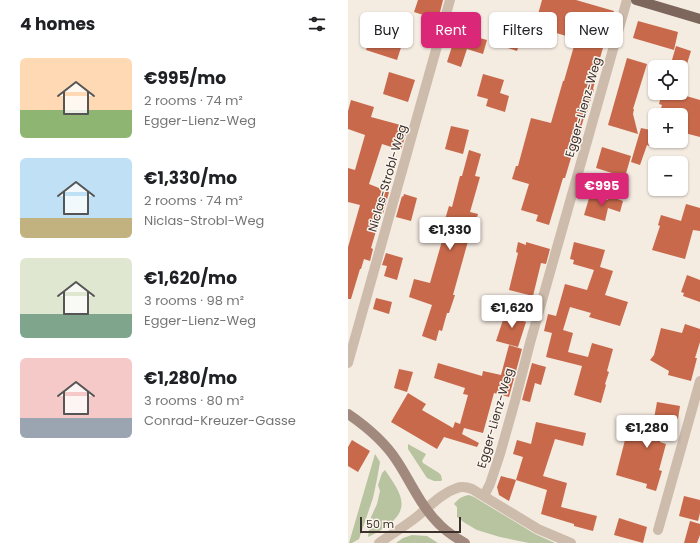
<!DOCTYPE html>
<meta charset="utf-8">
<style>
:root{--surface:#fff;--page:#f6f6f6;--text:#202124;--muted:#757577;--accent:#db2777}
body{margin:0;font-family:Poppins,sans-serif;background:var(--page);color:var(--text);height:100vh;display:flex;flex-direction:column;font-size:15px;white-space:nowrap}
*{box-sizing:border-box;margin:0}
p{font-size:13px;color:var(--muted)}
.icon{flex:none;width:22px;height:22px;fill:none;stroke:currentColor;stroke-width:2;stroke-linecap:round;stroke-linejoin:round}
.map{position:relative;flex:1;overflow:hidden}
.panel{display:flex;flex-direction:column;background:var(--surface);width:348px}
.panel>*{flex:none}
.hud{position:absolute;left:12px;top:12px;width:280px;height:36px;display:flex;gap:8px}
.buttons{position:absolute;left:300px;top:60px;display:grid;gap:8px}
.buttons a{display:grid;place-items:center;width:40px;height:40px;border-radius:6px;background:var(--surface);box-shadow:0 1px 3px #0004;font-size:20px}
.scale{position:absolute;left:12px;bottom:10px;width:101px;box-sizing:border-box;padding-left:4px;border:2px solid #3b302b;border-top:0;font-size:11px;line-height:14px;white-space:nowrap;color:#3b302b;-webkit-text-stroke:3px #fbf5ee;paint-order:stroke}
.price{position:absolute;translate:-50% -34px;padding:0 9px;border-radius:4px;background:#fff;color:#222;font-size:13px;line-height:26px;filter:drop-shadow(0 1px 2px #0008)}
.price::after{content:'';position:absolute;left:50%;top:24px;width:12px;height:9px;margin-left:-6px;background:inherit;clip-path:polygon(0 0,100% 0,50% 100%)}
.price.on{background:var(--accent);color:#fff}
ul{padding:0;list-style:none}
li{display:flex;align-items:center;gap:12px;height:100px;padding:0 20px}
li span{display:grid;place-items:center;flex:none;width:112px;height:80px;border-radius:6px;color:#555}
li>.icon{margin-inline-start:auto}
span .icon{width:48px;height:48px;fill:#fffc;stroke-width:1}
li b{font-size:17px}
h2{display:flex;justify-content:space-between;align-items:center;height:48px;padding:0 20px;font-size:17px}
.tag{padding:0 14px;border-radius:6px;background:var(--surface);box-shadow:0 1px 3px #0004;font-size:14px;line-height:36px}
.tag.on{background:var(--accent);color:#fff}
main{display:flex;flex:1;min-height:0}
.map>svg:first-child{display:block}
.green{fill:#b8c4a0}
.building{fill:#c8694b}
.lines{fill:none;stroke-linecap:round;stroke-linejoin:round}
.street{stroke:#cdbbac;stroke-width:10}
.secondary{stroke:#a18a7d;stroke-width:10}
.primary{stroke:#7d675c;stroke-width:10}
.labels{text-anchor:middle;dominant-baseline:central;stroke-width:3;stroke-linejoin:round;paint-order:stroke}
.street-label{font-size:12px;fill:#3b302b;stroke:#fbf5ee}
</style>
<main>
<section class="panel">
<h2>4 homes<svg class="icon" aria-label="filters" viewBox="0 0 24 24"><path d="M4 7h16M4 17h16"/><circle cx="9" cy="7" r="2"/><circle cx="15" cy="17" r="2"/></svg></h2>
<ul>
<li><span style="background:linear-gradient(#ffd9b3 65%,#8fb573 0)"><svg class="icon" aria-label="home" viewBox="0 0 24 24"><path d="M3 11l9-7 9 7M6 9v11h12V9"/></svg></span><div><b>€995/mo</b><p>2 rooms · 74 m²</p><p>Egger-Lienz-Weg</p></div></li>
<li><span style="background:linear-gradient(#bfe0f5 75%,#c2b280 0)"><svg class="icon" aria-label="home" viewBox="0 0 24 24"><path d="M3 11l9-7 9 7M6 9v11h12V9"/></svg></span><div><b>€1,330/mo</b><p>2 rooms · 74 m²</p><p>Niclas-Strobl-Weg</p></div></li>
<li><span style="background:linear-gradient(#dfe7d0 70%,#7fa58c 0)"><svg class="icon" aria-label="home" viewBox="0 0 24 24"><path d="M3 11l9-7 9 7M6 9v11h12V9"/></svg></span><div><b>€1,620/mo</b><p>3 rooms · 98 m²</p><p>Egger-Lienz-Weg</p></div></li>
<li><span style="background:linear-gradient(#f6c9c9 75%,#9aa5b1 0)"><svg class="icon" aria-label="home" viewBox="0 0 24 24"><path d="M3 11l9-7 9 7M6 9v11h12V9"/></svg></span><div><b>€1,280/mo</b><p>3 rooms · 80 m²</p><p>Conrad-Kreuzer-Gasse</p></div></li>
</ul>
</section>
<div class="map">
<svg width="352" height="543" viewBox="0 0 352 543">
<rect width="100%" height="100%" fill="#f4ebe1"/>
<!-- green -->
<path class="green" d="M 60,444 L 78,454 L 74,461 L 75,463 L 91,473 L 93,475 L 94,480 L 93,481 L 86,481 L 79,478 L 60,449 Z
M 27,454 L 32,462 L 29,479 L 25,498 L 11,539 L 4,543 L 1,543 Z
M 37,470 C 51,491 65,507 39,526 C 33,530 27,534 20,537 L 23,517 L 29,504 L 32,491 L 30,485 L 34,473 Z
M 121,495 L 126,497 L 187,534 L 207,543 L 181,543 L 152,537 L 129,530 L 117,523 L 109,517 L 109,507 L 106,504 C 110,499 114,496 121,495 Z
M 64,535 L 79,536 L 90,543 L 48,543 L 55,538 Z"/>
<!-- building -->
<path class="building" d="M 70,0 L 95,0 L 90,20 L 66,12 Z
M 194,0 L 228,0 L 266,11 L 252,58 L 253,58 L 245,89 L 246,90 L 239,112 L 238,111 L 229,141 L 228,141 L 217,178 L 215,178 L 201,225 L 188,221 L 190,215 L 173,210 L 181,184 L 164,179 L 168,166 L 170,166 L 183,118 L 203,123 L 215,81 L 216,81 L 228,39 L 205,32 L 202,44 L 195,42 L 194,48 L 172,42 L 169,51 L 151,45 L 154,34 L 166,37 L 171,20 L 187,25 Z
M 112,17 L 132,23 L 128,37 L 139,40 L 135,54 L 119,49 L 113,67 L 99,62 L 107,37 L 106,37 Z
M 290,21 L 330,32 L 326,50 L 285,38 Z
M 43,31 L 57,35 L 49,60 L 18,50 L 22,38 L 40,44 Z
M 328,46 L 343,51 L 338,67 L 322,67 Z
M 279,58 L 299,64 L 285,109 L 286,109 L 285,114 L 290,134 L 260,125 Z
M 41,72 L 67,80 L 60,102 L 35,94 Z
M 135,74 L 156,80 L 152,93 L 161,96 L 157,112 L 138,106 L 140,99 L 129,96 Z
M 314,93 L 328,93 L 352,100 L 352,137 L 333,132 L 333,115 L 311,115 L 314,105 L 311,104 Z
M 3,100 L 26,107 L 23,117 L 60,127 L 53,150 L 34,144 L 21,184 L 41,192 L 35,214 L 33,214 L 23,248 L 25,249 L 22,261 L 16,259 L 13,269 L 12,269 L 3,299 L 0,299 L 0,247 L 12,205 L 0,202 L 0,168 L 7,170 L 17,135 L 0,129 L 0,111 Z
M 103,126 L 121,130 L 115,154 L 97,149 Z
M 293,128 L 307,131 L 307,148 L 299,145 L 292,165 L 283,162 Z
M 254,147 L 283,156 L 277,177 L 248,168 Z
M 121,150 L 133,154 L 127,176 L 132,177 L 122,212 L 130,214 L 124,234 L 122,234 L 105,295 L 107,295 L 101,313 L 99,313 L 94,331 L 91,330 L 88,341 L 74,336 L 84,305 L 61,297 L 66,279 L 82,283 L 98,227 L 95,226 L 101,206 L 104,207 L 112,176 L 114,176 Z
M 56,194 L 69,198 L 63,221 L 48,217 L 54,196 L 55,197 Z
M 242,195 L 260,200 L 261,196 L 275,201 L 272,212 L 260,208 L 257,221 L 236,215 Z
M 338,204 L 352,208 L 352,231 L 345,230 L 337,259 L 304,250 L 312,226 L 310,225 L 313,215 L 333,221 Z
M 170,242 L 178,245 L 178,242 L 202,249 L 198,264 L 193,263 L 185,296 L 161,290 L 170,253 L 168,252 Z
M 226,242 L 257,250 L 252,267 L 265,271 L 257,295 L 280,302 L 272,326 L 241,317 L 243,313 L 222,307 L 215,330 L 225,333 L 220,352 L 240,357 L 244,343 L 265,349 L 259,371 L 261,372 L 257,384 L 258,385 L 253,403 L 226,395 L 234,366 L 198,357 L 204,333 L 196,331 L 200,314 L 208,316 L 217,284 L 239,290 L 246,270 L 225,264 L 226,260 L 222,259 Z
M 38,253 L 55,258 L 49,280 L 36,276 L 39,266 L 34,265 Z
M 339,275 L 352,280 L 352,302 L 335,296 L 336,293 L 333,292 Z
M 28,298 L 44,302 L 41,314 L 25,309 Z
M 158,311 L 177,316 L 175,321 L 178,322 L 170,347 L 148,341 Z
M 337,324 L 352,329 L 352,342 L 347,358 L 349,358 L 343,381 L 320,375 L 321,371 L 302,360 L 306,355 L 313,328 L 334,333 Z
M 161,345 L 174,349 L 161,397 L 146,393 L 135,433 L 116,428 L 114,434 L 131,443 L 129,447 L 96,437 L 89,449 L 43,422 L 60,393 L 78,404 L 74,410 L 105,428 L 107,422 L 112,424 L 120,395 L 115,394 L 117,388 L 86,378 L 90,363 L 134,376 L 135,371 L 153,375 Z
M 184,363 L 198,367 L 193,385 L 187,383 L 182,402 L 174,400 Z
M 51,369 L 65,372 L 59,392 L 46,388 Z
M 309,402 L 332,406 L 330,419 L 325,418 L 325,423 L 317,422 L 312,442 L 318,444 L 311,470 L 314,471 L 308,491 L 298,488 L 299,484 L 268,475 L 277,440 L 281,441 L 286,423 L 293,425 L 293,424 L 302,426 L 303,424 L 305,424 Z
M 188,422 L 238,433 L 235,446 L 207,439 L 195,476 L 219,483 L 213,507 L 249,516 L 245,531 L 226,526 L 226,524 L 193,514 L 199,490 L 168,480 L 175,457 L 165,454 L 169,440 L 183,444 Z
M 4,440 L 22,451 L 10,472 L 0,466 L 0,447 Z
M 153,476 L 168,480 L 161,501 L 151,495 L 149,487 Z
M 336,496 L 352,500 L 352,513 L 350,521 L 331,516 Z
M 271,518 L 299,527 L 295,543 L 266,535 Z
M 342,521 L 352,524 L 352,535 L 349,543 L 336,543 Z"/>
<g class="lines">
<!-- street -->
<path class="street" d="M 0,363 L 102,0
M 136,496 L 142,484 L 152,454 L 167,401 L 182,343 L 279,0
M 310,530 L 352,381
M 31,543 C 44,534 59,525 71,515 C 83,505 94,493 109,488 C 114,486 119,487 124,489 L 190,529 L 223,543"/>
<!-- secondary -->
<path class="secondary" d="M 0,414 C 19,427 36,441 49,461 C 63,482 73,507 92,525 C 99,532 108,538 117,543"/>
<!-- primary -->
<path class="primary" d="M 288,0 L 352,19"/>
</g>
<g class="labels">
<!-- street labels -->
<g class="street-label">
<text transform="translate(235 107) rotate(-74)">Egger-Lienz-Weg</text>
<text transform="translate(39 178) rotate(-74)">Niclas-Strobl-Weg</text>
<text transform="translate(147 418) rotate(-74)">Egger-Lienz-Weg</text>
</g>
</g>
</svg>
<div class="buttons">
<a><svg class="icon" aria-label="locate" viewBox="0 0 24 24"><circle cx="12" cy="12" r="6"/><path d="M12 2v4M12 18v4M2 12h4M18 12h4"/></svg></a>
<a>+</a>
<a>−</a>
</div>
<div class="scale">50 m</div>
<b class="price on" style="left:254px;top:207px">€995</b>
<b class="price" style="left:102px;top:251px">€1,330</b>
<b class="price" style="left:164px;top:329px">€1,620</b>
<b class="price" style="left:299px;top:449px">€1,280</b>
<div class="hud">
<a class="tag">Buy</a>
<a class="tag on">Rent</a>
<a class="tag">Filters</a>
<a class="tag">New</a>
</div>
</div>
</main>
